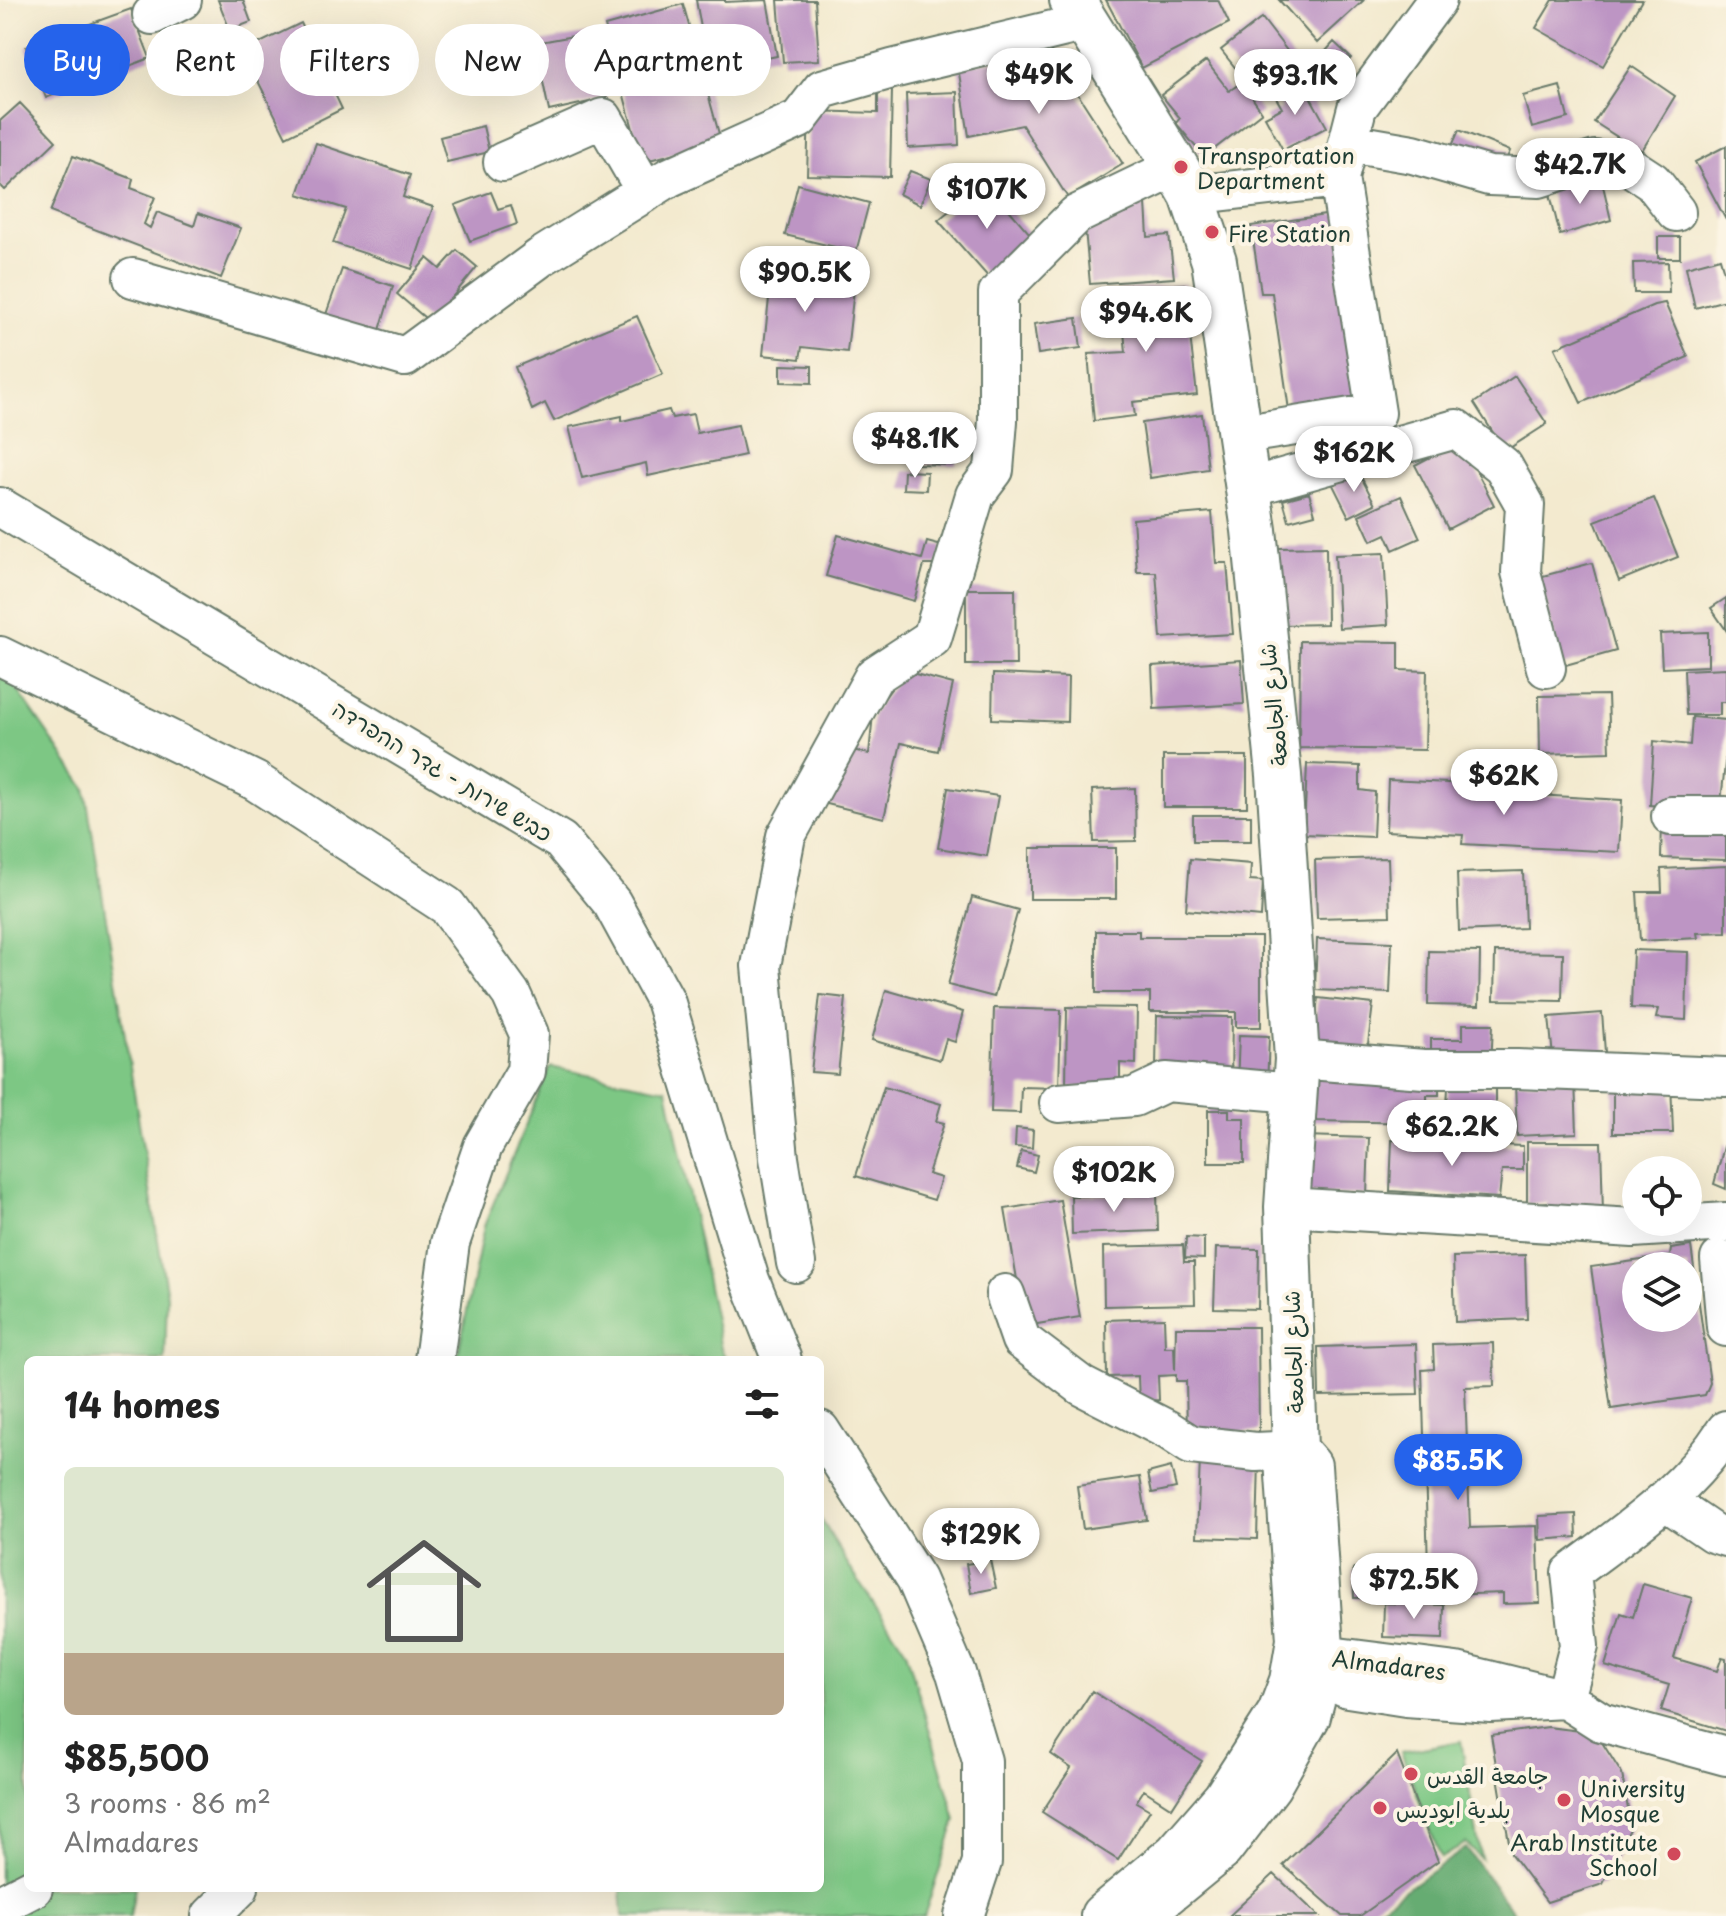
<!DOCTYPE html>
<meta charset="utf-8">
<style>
:root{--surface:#fff;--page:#f2f2f2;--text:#222;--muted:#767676;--line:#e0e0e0;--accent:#2563eb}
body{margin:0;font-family:"Playpen Sans","Playpen Sans Arabic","Playpen Sans Hebrew",sans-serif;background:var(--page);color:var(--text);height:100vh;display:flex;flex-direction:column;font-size:30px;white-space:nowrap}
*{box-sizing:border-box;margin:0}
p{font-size:26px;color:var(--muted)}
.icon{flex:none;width:44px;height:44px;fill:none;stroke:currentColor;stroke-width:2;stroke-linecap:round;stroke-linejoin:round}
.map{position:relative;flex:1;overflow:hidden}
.details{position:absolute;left:24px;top:1356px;width:800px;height:536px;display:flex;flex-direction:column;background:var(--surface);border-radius:12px;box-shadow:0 8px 32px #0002}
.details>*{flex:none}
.top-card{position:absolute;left:24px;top:24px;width:800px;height:72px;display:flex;gap:16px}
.controls{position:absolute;left:1622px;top:1156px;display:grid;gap:16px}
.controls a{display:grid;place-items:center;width:80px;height:80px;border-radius:50%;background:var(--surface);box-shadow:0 8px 32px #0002;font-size:40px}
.price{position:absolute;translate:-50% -68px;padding:0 18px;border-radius:28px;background:#fff;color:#222;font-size:26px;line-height:52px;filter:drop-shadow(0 2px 4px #0008)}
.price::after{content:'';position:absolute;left:50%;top:48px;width:24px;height:18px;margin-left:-12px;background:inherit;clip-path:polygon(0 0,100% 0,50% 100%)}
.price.active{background:var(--accent);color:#fff}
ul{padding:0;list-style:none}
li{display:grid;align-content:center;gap:16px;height:424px;padding:0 40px}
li+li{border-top:2px solid var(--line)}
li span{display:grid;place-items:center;height:248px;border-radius:12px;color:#555}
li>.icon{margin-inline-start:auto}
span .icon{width:144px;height:144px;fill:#fffc;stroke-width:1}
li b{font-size:34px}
h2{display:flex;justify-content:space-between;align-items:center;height:96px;padding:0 40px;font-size:34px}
.pill{padding:0 28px;border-radius:36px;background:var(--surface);box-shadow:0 8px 32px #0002;font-size:28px;line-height:72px}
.pill.active{background:var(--accent);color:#fff}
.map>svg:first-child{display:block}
.green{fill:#7dc784;stroke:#4e825c;stroke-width:2}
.forest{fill:#66ac72;stroke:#427453;stroke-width:2}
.building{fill:#bd95c4;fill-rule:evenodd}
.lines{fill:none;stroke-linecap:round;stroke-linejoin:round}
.minor-casing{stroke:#697a6a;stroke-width:42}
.major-casing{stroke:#697a6a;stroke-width:48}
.minor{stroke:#fff;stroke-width:38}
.major{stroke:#fff;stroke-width:44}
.poi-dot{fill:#d1495b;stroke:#fcf5e5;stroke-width:3}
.labels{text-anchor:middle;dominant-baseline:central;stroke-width:8;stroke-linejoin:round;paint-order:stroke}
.poi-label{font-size:22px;fill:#1f3d34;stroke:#fcf5e5;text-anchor:start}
.street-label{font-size:22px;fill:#1f3d34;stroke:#fcf5e5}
</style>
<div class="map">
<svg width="1726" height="1916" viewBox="0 0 1726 1916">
<rect width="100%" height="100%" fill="#fcf5e5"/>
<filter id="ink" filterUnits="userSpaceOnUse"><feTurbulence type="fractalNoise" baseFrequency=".0125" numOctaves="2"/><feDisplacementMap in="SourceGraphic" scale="16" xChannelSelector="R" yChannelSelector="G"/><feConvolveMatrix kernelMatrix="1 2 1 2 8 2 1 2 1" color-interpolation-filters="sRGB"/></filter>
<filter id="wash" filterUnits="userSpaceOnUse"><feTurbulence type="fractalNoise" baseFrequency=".006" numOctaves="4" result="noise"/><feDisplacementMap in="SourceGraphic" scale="32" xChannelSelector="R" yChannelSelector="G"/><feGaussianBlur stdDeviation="1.8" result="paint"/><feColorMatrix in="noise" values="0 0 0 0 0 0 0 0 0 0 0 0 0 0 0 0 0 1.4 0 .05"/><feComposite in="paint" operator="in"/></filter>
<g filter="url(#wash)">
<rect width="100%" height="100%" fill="#f3eacf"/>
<!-- green -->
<path class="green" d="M 0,664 L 85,788 L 167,1296 L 165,1360 L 28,1360 L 28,1888 L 135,1888 L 130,1916 L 0,1916 Z
M 550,1067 L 667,1089 L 721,1349 L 727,1360 L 457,1360 L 484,1226 Z
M 820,1517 L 852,1571 L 906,1651 L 956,1820 L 924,1916 L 623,1916 L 621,1888 L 820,1888 Z
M 1461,1741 L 1481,1859 L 1466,1843 L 1441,1858 L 1401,1752 Z"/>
<!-- forest -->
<path class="forest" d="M 1466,1848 L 1516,1916 L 1367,1916 Z"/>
<g id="blocks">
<!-- building -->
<path class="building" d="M 218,0 L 243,0 L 251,22 L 230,30 Z
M 696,0 L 725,0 L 725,2 L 767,0 L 777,56 L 757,60 L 755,47 L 706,56 Z
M 778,0 L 815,0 L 819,60 L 783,62 Z
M 1106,0 L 1218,0 L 1229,23 L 1142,68 Z
M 1279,0 L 1364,0 L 1317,43 Z
M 1553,0 L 1642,0 L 1603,66 L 1536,28 Z
M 683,4 L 721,141 L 642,162 L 605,26 Z
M 131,9 L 150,58 L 46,98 L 26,47 Z
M 1262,18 L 1298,65 L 1253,99 L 1262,112 L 1204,157 L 1176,123 L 1180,118 L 1161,95 L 1206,61 L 1229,91 L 1245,80 L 1221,50 Z
M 301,23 L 342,109 L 286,137 L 243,51 Z
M 595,32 L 607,98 L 549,111 L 535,43 Z
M 1334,42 L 1351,58 L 1335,75 L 1318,60 Z
M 1050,51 L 1123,164 L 1068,198 L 1022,125 L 969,136 L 958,67 Z
M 1631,66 L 1675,96 L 1641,152 L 1594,122 Z
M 1302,82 L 1327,127 L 1283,150 L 1265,117 L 1282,108 L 1275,96 Z
M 1560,86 L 1568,118 L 1532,128 L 1523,96 Z
M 878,90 L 892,90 L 890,177 L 807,175 L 809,111 L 878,113 Z
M 957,92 L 959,145 L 908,148 L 906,94 Z
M 20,103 L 56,141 L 5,190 L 0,185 L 0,121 Z
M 483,126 L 489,152 L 447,162 L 440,137 Z
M 1459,130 L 1510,151 L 1504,165 L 1448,155 Z
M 316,143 L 410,175 L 403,197 L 433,207 L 412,269 L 333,243 L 346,209 L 298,194 Z
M 1726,146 L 1726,220 L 1695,162 Z
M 73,156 L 133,179 L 131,188 L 155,197 L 144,224 L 150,228 L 157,212 L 194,226 L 198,213 L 241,228 L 221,278 L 50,212 Z
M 910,171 L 931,179 L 920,205 L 899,194 Z
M 1601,177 L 1611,220 L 1560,235 L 1549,190 Z
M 985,182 L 1036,241 L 991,280 L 938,220 Z
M 798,184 L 869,203 L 856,252 L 785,235 Z
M 491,192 L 498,209 L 511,205 L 517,224 L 470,241 L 455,205 Z
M 1146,203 L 1148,237 L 1169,235 L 1174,278 L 1090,284 L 1084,218 L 1128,213 L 1128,205 Z
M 1339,213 L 1365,399 L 1289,410 L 1272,293 L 1261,293 L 1251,226 Z
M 1658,237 L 1680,237 L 1680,258 L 1658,258 Z
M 457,250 L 477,267 L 431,323 L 397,294 L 427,258 L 440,269 Z
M 1720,258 L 1726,279 L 1726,300 L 1695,308 L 1686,267 Z
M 773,261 L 807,264 L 805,284 L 854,289 L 847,352 L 802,347 L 800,359 L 763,355 Z
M 1668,262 L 1669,293 L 1634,293 L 1633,263 Z
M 342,269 L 393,286 L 378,337 L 324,320 Z
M 1184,284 L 1197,395 L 1133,402 L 1135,416 L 1094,421 L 1088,354 L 1126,352 L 1120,290 Z
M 1665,303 L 1688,357 L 1581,403 L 1555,348 L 1654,305 Z
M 637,316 L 663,374 L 554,421 L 545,403 L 532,410 L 515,367 Z
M 1077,318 L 1081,348 L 1038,354 L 1034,324 Z
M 781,365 L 812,366 L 812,383 L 781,382 Z
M 1515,376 L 1547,424 L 1505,451 L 1474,403 Z
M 669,410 L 672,418 L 693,414 L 697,433 L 738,425 L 745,455 L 648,476 L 646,463 L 582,478 L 569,427 L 622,416 L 622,421 Z
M 1202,414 L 1208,469 L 1150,478 L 1142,423 Z
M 917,421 L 958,422 L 956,465 L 916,464 Z
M 1461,441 L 1494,505 L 1448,529 L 1415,465 Z
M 904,471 L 927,472 L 926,490 L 903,489 Z
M 1358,471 L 1375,504 L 1349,517 L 1333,485 Z
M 1309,493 L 1315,514 L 1289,521 L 1283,500 Z
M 1401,496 L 1420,538 L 1393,550 L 1386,534 L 1371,541 L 1359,515 Z
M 1654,498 L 1678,557 L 1619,581 L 1595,521 Z
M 1212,512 L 1216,563 L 1227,563 L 1233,634 L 1161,638 L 1156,572 L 1137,572 L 1133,519 Z
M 838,535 L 922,559 L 927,542 L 942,546 L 937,565 L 924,565 L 914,601 L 826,576 Z
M 1326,547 L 1327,624 L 1281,625 L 1279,548 Z
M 1384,553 L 1388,625 L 1339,628 L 1335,555 Z
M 1592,563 L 1616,651 L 1562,666 L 1539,577 Z
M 966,589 L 1015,589 L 1016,665 L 966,665 Z
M 1726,598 L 1726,630 L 1711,608 Z
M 1708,632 L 1708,666 L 1662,668 L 1660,634 Z
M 1300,641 L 1399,642 L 1399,670 L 1427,671 L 1425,750 L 1299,748 Z
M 1241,660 L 1244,704 L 1154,709 L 1152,666 Z
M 1726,668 L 1726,702 L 1720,702 L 1720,715 L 1686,715 L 1684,670 Z
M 904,671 L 953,684 L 938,751 L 901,743 L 884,818 L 823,803 L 836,746 L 869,754 L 873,714 Z
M 993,674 L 1068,677 L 1067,722 L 992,719 Z
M 1608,695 L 1610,752 L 1540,754 L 1539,696 Z
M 1692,717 L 1726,720 L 1726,754 L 1720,811 L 1650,805 L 1654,741 L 1690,745 Z
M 1163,756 L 1247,756 L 1247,807 L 1163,807 Z
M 1307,764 L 1360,766 L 1360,790 L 1375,792 L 1373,837 L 1304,834 Z
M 1388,780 L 1468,784 L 1467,791 L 1622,800 L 1619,852 L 1462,844 L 1463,835 L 1386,831 Z
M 948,788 L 998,796 L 987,856 L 938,848 Z
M 1135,788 L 1136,841 L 1094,842 L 1092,790 Z
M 1193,815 L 1251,815 L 1251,841 L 1193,841 Z
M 1662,823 L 1726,826 L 1726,860 L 1661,858 Z
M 1030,848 L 1116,848 L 1116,899 L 1030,899 Z
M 1388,858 L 1390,916 L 1317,918 L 1315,860 Z
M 1190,859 L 1251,864 L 1250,880 L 1263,881 L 1261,917 L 1186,910 Z
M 1726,866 L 1726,932 L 1697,933 L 1698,938 L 1640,941 L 1637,892 L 1662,892 L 1661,869 Z
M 1523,871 L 1525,928 L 1459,931 L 1457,873 Z
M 972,897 L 1018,910 L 994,997 L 948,985 Z
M 1096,931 L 1139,931 L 1139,937 L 1261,937 L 1261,1027 L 1236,1027 L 1236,1012 L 1150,1012 L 1150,993 L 1096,993 Z
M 1317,939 L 1392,942 L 1390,993 L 1315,990 Z
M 1633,950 L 1688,952 L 1686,1020 L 1656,1018 L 1658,1009 L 1631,1008 Z
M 1429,951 L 1480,952 L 1479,1006 L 1428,1005 Z
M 1495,952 L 1563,953 L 1562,1001 L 1494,1000 Z
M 886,990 L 963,1012 L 955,1042 L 946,1039 L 940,1060 L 872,1040 Z
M 820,995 L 846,998 L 838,1074 L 811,1072 Z
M 1318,998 L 1373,1004 L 1367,1052 L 1312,1045 Z
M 1067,1007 L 1137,1008 L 1136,1064 L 1120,1063 L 1120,1089 L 1066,1087 Z
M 994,1008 L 1061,1010 L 1059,1088 L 1021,1087 L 1020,1113 L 991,1112 Z
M 1602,1013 L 1605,1052 L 1553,1057 L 1549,1017 Z
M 1157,1016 L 1232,1017 L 1231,1081 L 1156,1068 Z
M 1463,1024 L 1493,1024 L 1491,1067 L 1431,1067 L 1431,1039 L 1463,1039 Z
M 1239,1035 L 1269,1036 L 1267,1088 L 1237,1087 Z
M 1313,1072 L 1439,1076 L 1439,1095 L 1427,1095 L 1427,1123 L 1313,1121 Z
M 1575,1080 L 1577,1133 L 1517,1136 L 1515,1082 Z
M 1613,1082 L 1671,1082 L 1673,1133 L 1613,1133 Z
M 884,1087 L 941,1104 L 936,1121 L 944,1123 L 928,1174 L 941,1178 L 934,1200 L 856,1176 Z
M 1448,1087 L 1495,1089 L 1495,1127 L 1446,1127 Z
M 1208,1110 L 1229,1110 L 1229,1118 L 1244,1118 L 1244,1163 L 1208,1163 Z
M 1016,1128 L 1033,1130 L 1032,1148 L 1015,1147 Z
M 1304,1136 L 1369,1138 L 1367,1195 L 1302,1193 Z
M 1392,1140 L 1523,1146 L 1523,1170 L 1502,1170 L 1499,1198 L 1390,1191 Z
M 1527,1142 L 1601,1142 L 1603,1213 L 1547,1213 L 1547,1202 L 1527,1204 Z
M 1725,1143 L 1726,1143 L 1726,1189 L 1714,1184 Z
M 1021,1151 L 1038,1155 L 1034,1172 L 1017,1168 Z
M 1157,1193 L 1158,1231 L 1072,1234 L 1071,1196 Z
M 1060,1200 L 1080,1317 L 1025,1326 L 1005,1209 Z
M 1186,1237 L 1204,1238 L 1204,1259 L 1185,1258 Z
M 1183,1245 L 1184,1262 L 1194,1262 L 1195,1304 L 1104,1306 L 1103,1247 Z
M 1691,1246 L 1710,1383 L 1705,1395 L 1611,1409 L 1591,1267 L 1670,1256 L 1671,1249 ZM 1636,1266 L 1688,1266 L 1688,1318 L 1636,1318 Z
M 1216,1248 L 1259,1249 L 1258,1309 L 1214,1308 Z
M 1525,1255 L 1527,1319 L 1455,1322 L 1453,1257 Z
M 1164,1318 L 1165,1347 L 1174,1347 L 1175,1370 L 1176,1327 L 1258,1327 L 1259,1432 L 1187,1432 L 1186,1381 L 1176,1381 L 1176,1375 L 1158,1376 L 1159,1400 L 1139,1401 L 1138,1376 L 1107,1377 L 1106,1320 Z
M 1493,1343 L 1494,1386 L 1465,1387 L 1470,1528 L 1537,1526 L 1540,1603 L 1503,1604 L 1503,1593 L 1354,1598 L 1353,1569 L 1428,1566 L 1422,1370 L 1434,1369 L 1433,1345 Z
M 1416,1344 L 1418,1394 L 1319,1396 L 1318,1347 Z
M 1200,1458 L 1259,1460 L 1257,1539 L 1197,1537 Z
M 1171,1467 L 1176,1488 L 1152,1493 L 1148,1473 Z
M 1140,1477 L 1147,1520 L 1083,1529 L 1077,1486 Z
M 1576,1514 L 1577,1537 L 1540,1540 L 1539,1516 Z
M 990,1560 L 996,1588 L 971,1593 L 966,1564 Z
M 1643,1584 L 1692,1598 L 1674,1658 L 1717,1671 L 1722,1657 L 1726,1658 L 1726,1731 L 1661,1711 L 1669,1685 L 1605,1666 L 1621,1613 L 1633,1617 Z
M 1384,1603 L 1444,1605 L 1443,1639 L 1383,1637 Z
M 1092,1691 L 1202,1761 L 1172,1808 L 1144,1790 L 1136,1802 L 1150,1810 L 1118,1860 L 1042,1812 L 1071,1768 L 1051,1754 Z
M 1548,1727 L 1596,1733 L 1622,1774 L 1631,1827 L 1603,1884 L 1547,1902 L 1511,1854 L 1491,1735 Z
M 1397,1754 L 1438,1861 L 1360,1916 L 1342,1916 L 1283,1865 Z
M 1274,1874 L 1319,1916 L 1229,1916 Z"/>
</g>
</g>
<g filter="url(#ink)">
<use href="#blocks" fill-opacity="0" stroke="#697a6a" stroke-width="2"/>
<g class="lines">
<defs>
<path id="minor" d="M 152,15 L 182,0
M 1349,143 L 1413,154 L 1489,176 L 1539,178 L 1595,160 L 1626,164 L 1652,181 L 1676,212
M 503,162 L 603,118 L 646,192
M 1192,195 L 1339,178 L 1357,108 L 1437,0
M 133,278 L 405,357 L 541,257 L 668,178 L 799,119 L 822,89 L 892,69 L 1086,22
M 1239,435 L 1376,413 L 1339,178
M 1247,488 L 1456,429 L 1503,466 L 1525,505 L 1521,572 L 1546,668
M 0,507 L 561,841 L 612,903 L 665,1000 L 750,1280 L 782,1360
M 0,656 L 255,781 L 447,906 L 511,994 L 529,1034 L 526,1071 L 483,1146 L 450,1243 L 434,1360
M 1671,816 L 1726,816
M 1297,1059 L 1424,1069 L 1517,1069 L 1726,1077
M 1059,1103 L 1134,1097 L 1166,1082 L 1295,1093
M 1287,1207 L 1633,1228 L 1726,1222
M 1720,1259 L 1726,1327
M 796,1263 L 779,1158 L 761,966 L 786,836 L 874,676 L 932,638 L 975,495 L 994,470 L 998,421 L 998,293 L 1076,215 L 1176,167
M 1005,1294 L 1021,1340 L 1082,1386 L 1168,1430 L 1191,1445 L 1256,1452 L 1295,1450
M 820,1430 L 916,1579 L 956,1673 L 982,1761 L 982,1862 L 964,1916
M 1726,1430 C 1688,1490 1628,1530 1571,1573 L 1579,1646 L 1565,1699 L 1601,1722 L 1726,1756
M 1666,1501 L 1713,1533 L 1726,1537
M 1322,1655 L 1456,1672 L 1565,1699 L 1491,1703 L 1406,1697 L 1348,1688 L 1295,1665 Z
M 0,1905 L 33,1888
M 211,1916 L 239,1888"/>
<path id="major" d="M 1072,0 L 1176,167 L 1192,195 L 1214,261 L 1254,530 L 1279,775 L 1297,1059 L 1287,1207 L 1295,1450
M 1103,1916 L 1176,1855 L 1225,1799 L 1280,1713 L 1292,1681 L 1299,1640 L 1287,1460 L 1295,1450 L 1309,1466 L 1322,1663 L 1308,1716 L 1269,1785 L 1221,1848 L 1138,1916"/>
</defs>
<!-- minor casing -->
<use href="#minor" class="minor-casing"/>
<!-- major casing -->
<use href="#major" class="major-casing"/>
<!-- minor -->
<use href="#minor" class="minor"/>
<!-- major -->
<use href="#major" class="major"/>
</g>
</g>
<!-- markers -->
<g class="poi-dot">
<circle cx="1181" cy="167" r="8"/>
<circle cx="1212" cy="232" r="8"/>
<circle cx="1411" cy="1774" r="8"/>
<circle cx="1564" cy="1800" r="8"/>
<circle cx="1380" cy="1808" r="8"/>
<circle cx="1674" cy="1854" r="8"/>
</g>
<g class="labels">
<!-- poi labels -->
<g class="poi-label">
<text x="1197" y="154">Transportation<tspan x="1197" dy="25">Department</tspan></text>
<text x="1228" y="232">Fire Station</text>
<text x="1427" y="1774">جامعة القدس</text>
<text x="1580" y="1787">University<tspan x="1580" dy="25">Mosque</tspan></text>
<text x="1396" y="1808">بلدية ابوديس</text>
<text x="1658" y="1841" text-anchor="end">Arab Institute<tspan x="1658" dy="25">School</tspan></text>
</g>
<!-- street labels -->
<g class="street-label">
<text transform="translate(1272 705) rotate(-96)">شارع الجامعة</text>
<text transform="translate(443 770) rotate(31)">כביש שירות - גדר ההפרדה</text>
<text transform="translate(1292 1352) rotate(-92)">شارع الجامعة</text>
<text transform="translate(1389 1664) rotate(7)">Almadares</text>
</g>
</g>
</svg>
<div class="controls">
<a><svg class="icon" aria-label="locate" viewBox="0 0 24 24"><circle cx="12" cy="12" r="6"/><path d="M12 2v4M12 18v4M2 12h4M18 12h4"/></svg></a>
<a><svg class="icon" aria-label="layers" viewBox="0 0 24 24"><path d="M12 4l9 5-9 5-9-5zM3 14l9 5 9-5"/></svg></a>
</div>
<b class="price" style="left:1039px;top:116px">$49K</b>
<b class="price" style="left:1295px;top:117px">$93.1K</b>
<b class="price" style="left:1580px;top:206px">$42.7K</b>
<b class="price" style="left:987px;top:231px">$107K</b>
<b class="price" style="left:805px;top:314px">$90.5K</b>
<b class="price" style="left:1146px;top:354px">$94.6K</b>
<b class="price" style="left:915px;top:480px">$48.1K</b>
<b class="price" style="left:1354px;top:494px">$162K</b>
<b class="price" style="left:1504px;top:817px">$62K</b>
<b class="price" style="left:1452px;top:1168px">$62.2K</b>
<b class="price" style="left:1114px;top:1214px">$102K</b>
<b class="price active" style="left:1458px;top:1502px">$85.5K</b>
<b class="price" style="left:981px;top:1576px">$129K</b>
<b class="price" style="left:1414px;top:1621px">$72.5K</b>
<div class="top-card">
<a class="pill active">Buy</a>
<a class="pill">Rent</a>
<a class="pill">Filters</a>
<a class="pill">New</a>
<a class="pill">Apartment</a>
</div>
<section class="details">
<h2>14 homes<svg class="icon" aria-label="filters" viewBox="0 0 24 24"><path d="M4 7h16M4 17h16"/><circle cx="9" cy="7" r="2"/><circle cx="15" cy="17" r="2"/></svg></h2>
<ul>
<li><span style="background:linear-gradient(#dfe7d0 75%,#b9a48a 0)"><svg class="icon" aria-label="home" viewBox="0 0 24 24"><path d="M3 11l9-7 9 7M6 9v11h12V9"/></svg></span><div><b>$85,500</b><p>3 rooms · 86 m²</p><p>Almadares</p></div></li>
</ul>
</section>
</div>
